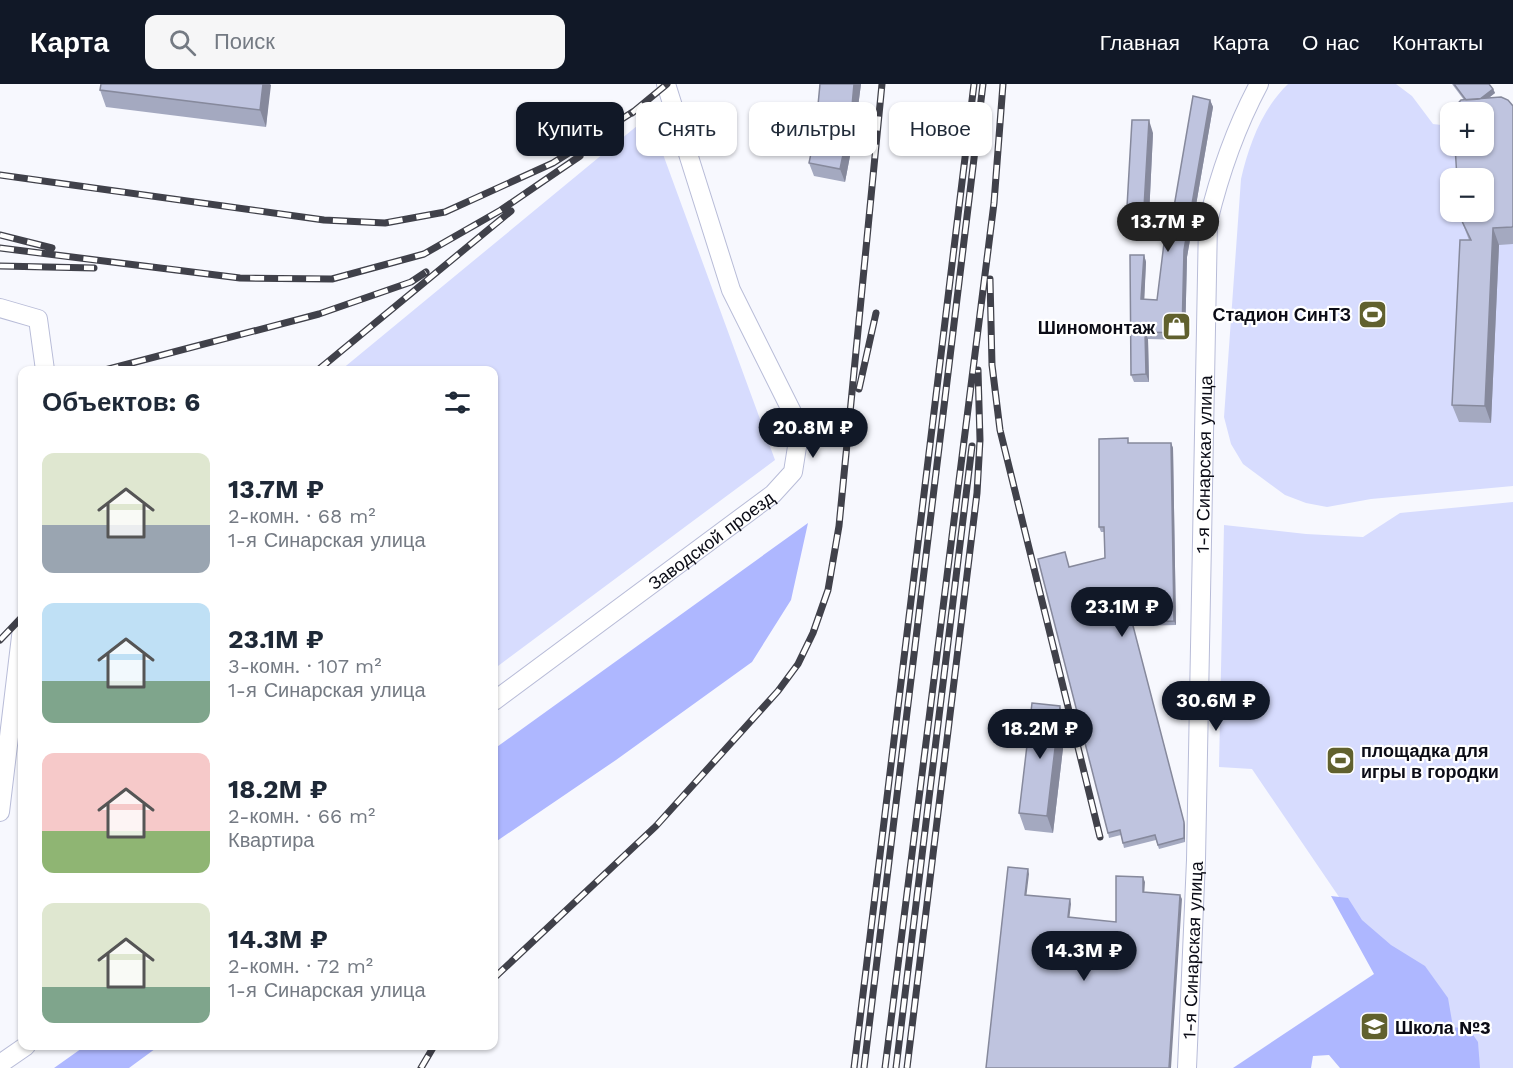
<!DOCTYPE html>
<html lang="ru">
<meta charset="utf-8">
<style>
:root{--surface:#fff;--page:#f6f6f7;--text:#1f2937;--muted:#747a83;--accent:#111827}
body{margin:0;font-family:"Work Sans",sans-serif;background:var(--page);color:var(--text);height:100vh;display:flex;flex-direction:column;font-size:22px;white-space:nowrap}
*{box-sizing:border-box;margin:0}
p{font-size:20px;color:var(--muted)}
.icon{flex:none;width:33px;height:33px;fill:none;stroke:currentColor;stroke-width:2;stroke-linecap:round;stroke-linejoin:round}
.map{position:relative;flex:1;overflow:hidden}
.side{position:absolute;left:18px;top:282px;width:480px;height:684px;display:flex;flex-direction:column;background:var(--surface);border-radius:12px;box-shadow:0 2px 4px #0004}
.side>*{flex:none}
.hud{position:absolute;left:516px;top:18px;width:570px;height:54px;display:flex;gap:12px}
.buttons{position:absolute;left:1440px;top:18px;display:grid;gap:12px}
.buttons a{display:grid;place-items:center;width:54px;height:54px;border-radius:12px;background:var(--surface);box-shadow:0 2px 4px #0004;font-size:30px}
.price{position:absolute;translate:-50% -51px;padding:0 14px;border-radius:21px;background:var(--accent);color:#fff;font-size:20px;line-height:39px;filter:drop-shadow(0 2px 3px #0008)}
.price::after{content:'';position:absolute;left:50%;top:36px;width:18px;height:14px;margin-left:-9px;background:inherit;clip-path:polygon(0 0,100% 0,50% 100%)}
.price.current{background:#222;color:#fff}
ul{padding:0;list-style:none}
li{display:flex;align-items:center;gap:18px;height:150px;padding:0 24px}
li span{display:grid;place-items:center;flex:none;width:168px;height:120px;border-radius:12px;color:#555}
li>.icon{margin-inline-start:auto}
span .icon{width:72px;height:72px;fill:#fffc;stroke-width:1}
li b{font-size:26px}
h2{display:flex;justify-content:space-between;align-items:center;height:72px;padding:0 24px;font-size:26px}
.chip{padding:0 21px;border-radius:12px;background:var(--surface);box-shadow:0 2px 4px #0004;font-size:21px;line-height:54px}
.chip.current{background:var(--accent);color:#fff}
header{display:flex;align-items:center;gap:36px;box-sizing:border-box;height:84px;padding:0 30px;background:var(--accent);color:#fff}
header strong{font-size:28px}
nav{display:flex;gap:33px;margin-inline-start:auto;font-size:21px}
.search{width:420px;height:54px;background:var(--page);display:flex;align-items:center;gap:15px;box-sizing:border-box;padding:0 21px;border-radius:12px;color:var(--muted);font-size:22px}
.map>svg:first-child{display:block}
.green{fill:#d7dcfe;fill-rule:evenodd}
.forest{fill:#aeb7ff}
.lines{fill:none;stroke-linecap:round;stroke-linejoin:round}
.minor-casing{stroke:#b8bcd8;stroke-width:20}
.minor{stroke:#fff;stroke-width:18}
.rail-casing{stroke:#40414a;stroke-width:7}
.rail{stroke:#fff;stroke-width:4.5;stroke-dasharray:14;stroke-linecap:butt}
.wall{fill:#a4a9c0}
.shaded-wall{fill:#86899c}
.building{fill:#bfc4df;stroke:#86899c;stroke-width:1.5}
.labels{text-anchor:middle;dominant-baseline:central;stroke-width:4.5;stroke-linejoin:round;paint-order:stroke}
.poi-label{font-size:18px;font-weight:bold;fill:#0b0c16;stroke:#fff;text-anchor:end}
.street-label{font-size:18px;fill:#0b0c16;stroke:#fff}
</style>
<header>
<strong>Карта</strong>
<div class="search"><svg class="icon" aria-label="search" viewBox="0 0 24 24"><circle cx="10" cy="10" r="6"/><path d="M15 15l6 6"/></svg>Поиск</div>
<nav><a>Главная</a><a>Карта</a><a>О нас</a><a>Контакты</a></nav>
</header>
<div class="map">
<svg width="1513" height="984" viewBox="0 0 1513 984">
<rect width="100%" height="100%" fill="#f7f8fe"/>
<!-- green -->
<path class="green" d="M 1288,0 L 1396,0 L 1412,12 L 1433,40 L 1450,42 L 1450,62 L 1484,62 L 1513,26 L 1513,402 L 1371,415 L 1327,423 L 1306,419 L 1285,411 L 1243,380 L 1231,360 L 1224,333 L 1241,95 C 1249,61 1262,25 1288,0 ZM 1450,94 L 1484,94 L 1484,128 L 1450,128 Z
M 649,32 L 775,376 L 494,585 L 494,286 L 341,286 Z
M 1513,418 L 1513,984 L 1463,984 L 1384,879 L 1252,685 L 1219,683 L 1224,441 L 1306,450 L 1363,453 L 1400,429 Z"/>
<!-- forest -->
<path class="forest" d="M 808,439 L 791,516 L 752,578 L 616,676 L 494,759 L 494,665 Z
M 1331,812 L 1348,814 L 1362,836 L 1391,861 L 1425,882 L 1448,914 L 1453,943 L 1469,945 L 1478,958 L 1480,984 L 1340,984 L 1329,971 L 1313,972 L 1311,984 L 1233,984 L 1374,890 Z
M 85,962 L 159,962 L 129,984 L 54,984 Z"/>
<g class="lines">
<defs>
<g id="minor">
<path d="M 0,224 L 38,235 L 45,286"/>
<path id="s1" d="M 494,617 L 773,410 L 793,388 L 800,344 L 731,206 L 666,0"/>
<path d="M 0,728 L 22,544"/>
<path d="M 0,980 L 26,962"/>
<path id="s2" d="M 1187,984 L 1196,776 L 1208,138 C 1220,88 1235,45 1259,0"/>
</g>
</defs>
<!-- minor casing -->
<use href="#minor" class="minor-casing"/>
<!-- minor -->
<use href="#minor" class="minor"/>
<defs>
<path id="rail" d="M 632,29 L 667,0
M 0,91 L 324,136 L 385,139 L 445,128 L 553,79 L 639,24
M 0,151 L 52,164
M 0,164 L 240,194 L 332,195 L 424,170 L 501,126 L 580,72
M 0,182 L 94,184
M 990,195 L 992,281 L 1000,346 L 1100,753
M 105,286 L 319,230 L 411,198 L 426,188
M 318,286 L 511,127
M 859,305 L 876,229
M 0,556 L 22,533
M 494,894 L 656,742 L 778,607 L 798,580 L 813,549 L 828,506 L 839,442 L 882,0
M 421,984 L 434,962
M 854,984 L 974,0
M 864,984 L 983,0
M 885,984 L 994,119 L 1003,0
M 896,984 L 972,362
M 907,984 L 977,409 L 980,356 L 978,286"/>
</defs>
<!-- rail casing -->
<use href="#rail" class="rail-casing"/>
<!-- rail -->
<use href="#rail" class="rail"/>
</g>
<!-- wall -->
<path class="wall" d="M 101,0 L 270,0 L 266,43 L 106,23 L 100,6 Z
M 820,0 L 861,0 L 855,46 L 845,98 L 814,92 L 809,79 L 820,26 L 818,21 Z
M 1452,0 L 1489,0 L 1493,5 L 1495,9 L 1489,14 L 1513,22 L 1513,160 L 1499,161 L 1491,339 L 1459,338 L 1452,321 L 1469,156 L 1460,133 L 1464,16 Z
M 1210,16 L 1213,23 L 1187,173 L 1185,256 L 1148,255 L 1149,298 L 1134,298 L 1131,291 L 1144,171 L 1146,178 L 1144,215 L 1157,216 L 1169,152 Z
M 1153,49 L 1148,153 L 1131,153 L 1126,140 Z
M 1129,359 L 1171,359 L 1173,364 L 1176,541 L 1133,542 L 1185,742 L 1185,758 L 1159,765 L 1156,756 L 1124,764 L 1121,751 L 1109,754 L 1108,749 L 1065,468 L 1069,483 L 1105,474 L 1104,448 L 1101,448 L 1099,443 Z
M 1066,639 L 1053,749 L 1025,746 L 1019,729 Z"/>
<!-- shaded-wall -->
<path class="shaded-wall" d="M 263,0 L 270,0 L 271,1 L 266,43 L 260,26 Z
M 854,0 L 861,0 L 855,46 L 845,98 L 840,85 Z
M 1493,5 L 1495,9 L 1472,26 L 1470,22 Z
M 1210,16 L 1213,23 L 1187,173 L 1185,256 L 1182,249 L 1184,166 Z
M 1149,36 L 1153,49 L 1148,153 L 1143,141 Z
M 1493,144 L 1499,161 L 1491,339 L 1485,322 Z
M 1144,171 L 1146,178 L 1144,222 L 1141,215 Z
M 1145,248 L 1148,255 L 1149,298 L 1146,290 Z
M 1171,359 L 1173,364 L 1176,541 L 1174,537 Z
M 1133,542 L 1185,742 L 1185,758 L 1184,754 Z
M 1060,622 L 1066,639 L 1053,749 L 1047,732 Z
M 1028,785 L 1029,790 L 1026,815 L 1025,811 Z
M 1143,793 L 1145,798 L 1144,813 L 1143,808 Z
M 1180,811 L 1182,815 L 1171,984 L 1169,984 Z
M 1070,815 L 1071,820 L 1069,837 L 1068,833 Z"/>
<!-- building -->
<path class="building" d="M 101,0 L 263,0 L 260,26 L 100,6 Z
M 820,0 L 854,0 L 851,33 L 840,85 L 809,79 L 821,21 L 818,21 Z
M 1454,0 L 1489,0 L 1493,5 L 1480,15 L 1466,16 Z
M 1193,12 L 1210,16 L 1184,166 L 1182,249 L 1145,248 L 1146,290 L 1131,291 L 1130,171 L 1144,171 L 1141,215 L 1157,216 L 1165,151 L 1169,152 Z
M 1501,13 L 1508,16 L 1513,22 L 1513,142 L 1512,143 L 1493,144 L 1485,322 L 1452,321 L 1460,156 L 1471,156 L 1460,133 L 1459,128 L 1484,128 L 1484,94 L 1457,94 L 1455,62 L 1484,62 L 1484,28 L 1454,28 L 1453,25 L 1461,16 Z
M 1132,36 L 1149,36 L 1143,141 L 1126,140 Z
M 1128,354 L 1128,359 L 1171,359 L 1174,537 L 1132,538 L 1184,738 L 1184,754 L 1158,761 L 1155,751 L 1123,759 L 1120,746 L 1108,749 L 1038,475 L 1065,468 L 1069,483 L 1105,474 L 1104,443 L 1099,443 L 1099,355 Z
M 1032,619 L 1060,622 L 1047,732 L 1019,729 Z
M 1008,783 L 1028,785 L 1025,811 L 1070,815 L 1068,833 L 1116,838 L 1116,792 L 1143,793 L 1143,808 L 1180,811 L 1169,984 L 986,984 Z"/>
<!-- icons -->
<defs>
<symbol id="stadium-square" viewBox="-11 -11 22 22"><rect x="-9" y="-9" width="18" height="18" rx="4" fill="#61612e" stroke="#fff"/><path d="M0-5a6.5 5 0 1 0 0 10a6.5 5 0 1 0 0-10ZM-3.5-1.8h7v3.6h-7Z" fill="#fff"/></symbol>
<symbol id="shop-square" viewBox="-11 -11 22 22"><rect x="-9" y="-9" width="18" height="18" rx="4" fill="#61612e" stroke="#fff"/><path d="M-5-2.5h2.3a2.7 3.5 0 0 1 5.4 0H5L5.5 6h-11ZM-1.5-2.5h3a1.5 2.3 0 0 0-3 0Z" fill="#fff"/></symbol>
<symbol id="school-square" viewBox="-11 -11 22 22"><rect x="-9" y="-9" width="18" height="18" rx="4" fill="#61612e" stroke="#fff"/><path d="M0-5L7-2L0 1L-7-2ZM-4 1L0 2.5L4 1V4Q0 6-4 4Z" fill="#fff"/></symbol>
</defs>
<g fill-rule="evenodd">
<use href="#stadium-square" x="1356" y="214" width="33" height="33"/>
<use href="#shop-square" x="1160" y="226" width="33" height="33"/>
<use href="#stadium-square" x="1324" y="660" width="33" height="33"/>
<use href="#school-square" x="1358" y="926" width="33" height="33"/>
</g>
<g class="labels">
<!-- poi labels -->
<g class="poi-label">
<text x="1351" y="230">Стадион СинТЗ</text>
<text x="1155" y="243">Шиномонтаж</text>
<text x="1361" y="666" text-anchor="start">площадка для<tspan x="1361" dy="21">игры в городки</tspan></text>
<text x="1395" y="943" text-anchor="start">Школа №3</text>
</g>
<!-- street labels -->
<g class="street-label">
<text stroke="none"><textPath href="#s2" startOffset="604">1-я Синарская улица</textPath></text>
<text stroke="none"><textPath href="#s1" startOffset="270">Заводской проезд</textPath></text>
<text stroke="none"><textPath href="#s2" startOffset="118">1-я Синарская улица</textPath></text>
</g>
</g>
</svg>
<div class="buttons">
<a>+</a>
<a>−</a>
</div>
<b class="price current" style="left:1168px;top:169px">13.7M ₽</b>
<b class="price" style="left:813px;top:375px">20.8M ₽</b>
<b class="price" style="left:1122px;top:554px">23.1M ₽</b>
<b class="price" style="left:1216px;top:648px">30.6M ₽</b>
<b class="price" style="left:1040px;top:676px">18.2M ₽</b>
<b class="price" style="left:1084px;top:898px">14.3M ₽</b>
<div class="hud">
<a class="chip current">Купить</a>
<a class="chip">Снять</a>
<a class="chip">Фильтры</a>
<a class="chip">Новое</a>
</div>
<section class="side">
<h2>Объектов: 6<svg class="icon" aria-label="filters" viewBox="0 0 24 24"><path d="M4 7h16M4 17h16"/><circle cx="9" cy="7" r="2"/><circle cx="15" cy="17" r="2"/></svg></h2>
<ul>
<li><span style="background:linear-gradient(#dfe7d0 60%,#9aa5b1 0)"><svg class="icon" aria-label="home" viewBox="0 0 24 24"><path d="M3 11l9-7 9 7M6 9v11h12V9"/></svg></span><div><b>13.7M ₽</b><p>2-комн. · 68 m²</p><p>1-я Синарская улица</p></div></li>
<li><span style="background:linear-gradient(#bfe0f5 65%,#7fa58c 0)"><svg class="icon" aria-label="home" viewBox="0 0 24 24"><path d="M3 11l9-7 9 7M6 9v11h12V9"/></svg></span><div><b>23.1M ₽</b><p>3-комн. · 107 m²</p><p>1-я Синарская улица</p></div></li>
<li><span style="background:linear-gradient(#f6c9c9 65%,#8fb573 0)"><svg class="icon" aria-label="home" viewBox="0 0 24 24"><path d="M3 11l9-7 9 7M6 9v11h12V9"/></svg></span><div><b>18.2M ₽</b><p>2-комн. · 66 m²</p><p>Квартира</p></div></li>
<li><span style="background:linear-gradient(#dfe7d0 70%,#7fa58c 0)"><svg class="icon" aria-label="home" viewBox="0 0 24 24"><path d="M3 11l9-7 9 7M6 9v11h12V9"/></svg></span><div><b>14.3M ₽</b><p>2-комн. · 72 m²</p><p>1-я Синарская улица</p></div></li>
</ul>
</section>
</div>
